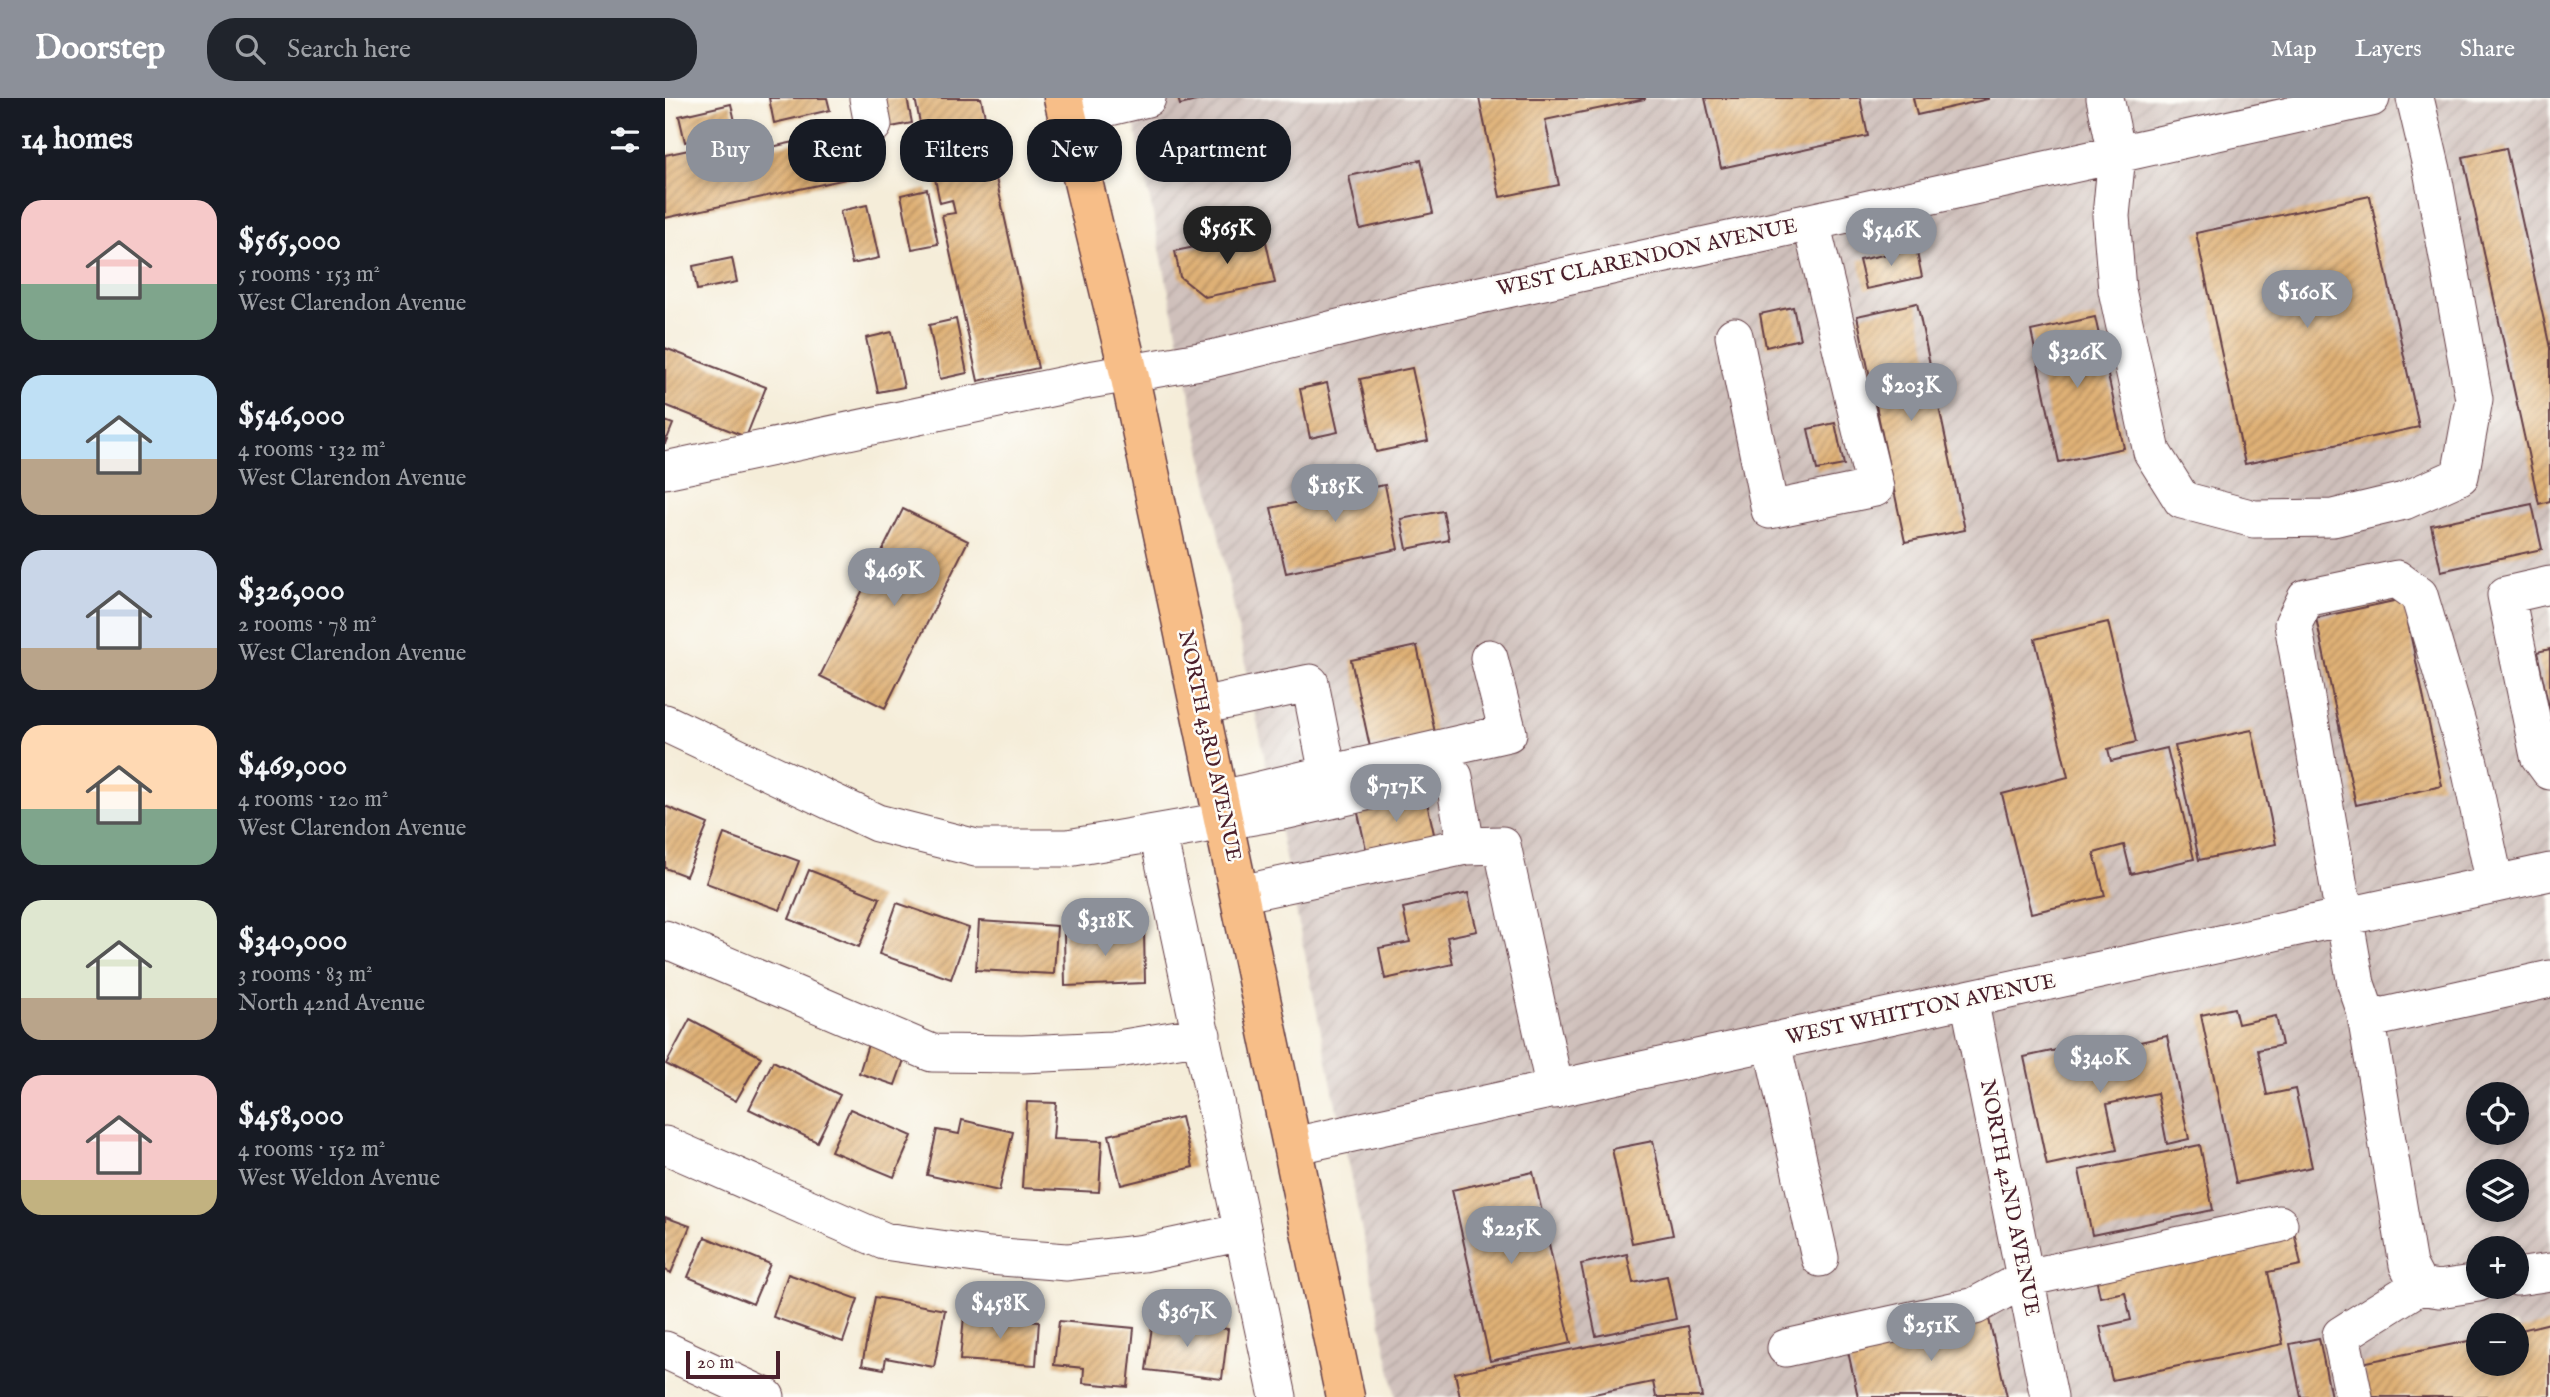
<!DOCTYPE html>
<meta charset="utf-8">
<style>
:root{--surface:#171b24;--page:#20242c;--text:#f1f3f6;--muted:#9ea1a6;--accent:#8c9099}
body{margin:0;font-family:"IM FELL English",serif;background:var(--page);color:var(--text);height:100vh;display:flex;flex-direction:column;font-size:26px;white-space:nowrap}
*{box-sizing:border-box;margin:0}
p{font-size:23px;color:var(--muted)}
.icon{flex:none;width:38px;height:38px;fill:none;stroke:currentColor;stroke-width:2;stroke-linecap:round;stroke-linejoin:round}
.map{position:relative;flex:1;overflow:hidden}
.drawer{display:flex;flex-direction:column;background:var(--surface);width:665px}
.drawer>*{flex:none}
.guide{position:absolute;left:21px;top:21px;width:665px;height:63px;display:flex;gap:14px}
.fabs{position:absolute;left:1801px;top:984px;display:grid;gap:14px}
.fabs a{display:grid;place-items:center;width:63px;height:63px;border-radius:50%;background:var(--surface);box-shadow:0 4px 10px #0003;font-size:35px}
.scale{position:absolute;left:21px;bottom:18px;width:94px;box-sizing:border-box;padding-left:7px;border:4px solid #4a1f2b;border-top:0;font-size:19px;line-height:24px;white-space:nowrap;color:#4a1f2b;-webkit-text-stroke:5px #fdfcf7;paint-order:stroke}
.price{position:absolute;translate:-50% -60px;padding:0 16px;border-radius:24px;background:var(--accent);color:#fff;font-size:23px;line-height:46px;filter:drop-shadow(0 2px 4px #0008)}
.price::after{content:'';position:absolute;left:50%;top:42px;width:21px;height:16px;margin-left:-10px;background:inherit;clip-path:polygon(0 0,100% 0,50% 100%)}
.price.on{background:#222;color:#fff}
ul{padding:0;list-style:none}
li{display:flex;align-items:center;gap:21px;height:175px;padding:0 21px}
li span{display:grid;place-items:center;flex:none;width:196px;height:140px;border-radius:21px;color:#555}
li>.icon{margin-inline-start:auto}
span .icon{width:84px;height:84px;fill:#fffc;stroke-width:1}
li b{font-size:30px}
h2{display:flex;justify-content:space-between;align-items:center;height:84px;padding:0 21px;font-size:30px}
.pill{padding:0 24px;border-radius:28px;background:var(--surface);box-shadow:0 4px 10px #0003;font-size:24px;line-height:63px}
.pill.on{background:var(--accent);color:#fff}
header{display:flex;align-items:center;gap:42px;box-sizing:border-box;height:98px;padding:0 35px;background:var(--accent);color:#fff}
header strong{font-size:33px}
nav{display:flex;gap:38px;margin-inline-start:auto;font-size:24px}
.search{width:490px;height:63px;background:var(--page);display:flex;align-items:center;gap:18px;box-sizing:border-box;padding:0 24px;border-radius:28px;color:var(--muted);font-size:26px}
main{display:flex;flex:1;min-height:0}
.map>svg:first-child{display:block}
.industrial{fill:url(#industrial-furrows);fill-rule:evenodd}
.building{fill:url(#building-hatch)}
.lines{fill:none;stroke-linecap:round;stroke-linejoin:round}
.minor-casing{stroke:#643e45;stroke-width:39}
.major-casing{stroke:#643e45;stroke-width:41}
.minor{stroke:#fff;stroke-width:37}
.major{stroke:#f7be88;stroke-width:38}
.labels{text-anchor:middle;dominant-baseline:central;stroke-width:5;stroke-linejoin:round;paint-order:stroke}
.street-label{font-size:21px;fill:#4a1f2b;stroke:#fdfcf7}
</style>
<header>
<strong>Doorstep</strong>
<div class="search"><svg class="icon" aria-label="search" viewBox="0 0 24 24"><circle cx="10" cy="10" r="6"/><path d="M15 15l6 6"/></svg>Search here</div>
<nav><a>Map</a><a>Layers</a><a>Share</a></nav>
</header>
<main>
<section class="drawer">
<h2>14 homes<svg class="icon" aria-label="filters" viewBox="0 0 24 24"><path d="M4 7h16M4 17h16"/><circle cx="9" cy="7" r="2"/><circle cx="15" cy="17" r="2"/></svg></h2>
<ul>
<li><span style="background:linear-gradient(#f6c9c9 60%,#7fa58c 0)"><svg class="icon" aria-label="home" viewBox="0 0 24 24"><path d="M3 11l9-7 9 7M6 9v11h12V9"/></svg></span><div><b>$565,000</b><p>5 rooms · 153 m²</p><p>West Clarendon Avenue</p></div></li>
<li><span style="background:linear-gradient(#bfe0f5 60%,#b9a48a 0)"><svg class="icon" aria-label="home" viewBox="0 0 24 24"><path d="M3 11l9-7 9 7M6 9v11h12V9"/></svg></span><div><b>$546,000</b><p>4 rooms · 132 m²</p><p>West Clarendon Avenue</p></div></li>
<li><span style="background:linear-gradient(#c9d6e8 70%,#b9a48a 0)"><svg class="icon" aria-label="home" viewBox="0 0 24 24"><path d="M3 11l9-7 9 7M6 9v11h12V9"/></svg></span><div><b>$326,000</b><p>2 rooms · 78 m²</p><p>West Clarendon Avenue</p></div></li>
<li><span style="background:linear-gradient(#ffd9b3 60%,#7fa58c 0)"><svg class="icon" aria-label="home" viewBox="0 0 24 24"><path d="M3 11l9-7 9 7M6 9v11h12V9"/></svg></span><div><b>$469,000</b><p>4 rooms · 120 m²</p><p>West Clarendon Avenue</p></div></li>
<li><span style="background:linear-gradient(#dfe7d0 70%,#b9a48a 0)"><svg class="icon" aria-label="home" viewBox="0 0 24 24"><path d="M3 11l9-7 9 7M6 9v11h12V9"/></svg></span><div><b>$340,000</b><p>3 rooms · 83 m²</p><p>North 42nd Avenue</p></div></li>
<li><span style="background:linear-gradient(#f6c9c9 75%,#c2b280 0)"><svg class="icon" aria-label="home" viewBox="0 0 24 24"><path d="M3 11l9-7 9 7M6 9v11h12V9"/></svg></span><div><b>$458,000</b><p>4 rooms · 152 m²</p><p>West Weldon Avenue</p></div></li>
</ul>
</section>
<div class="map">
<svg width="1885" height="1299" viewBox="0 0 1885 1299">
<defs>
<pattern id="industrial-furrows" width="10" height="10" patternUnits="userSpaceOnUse" patternTransform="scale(1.75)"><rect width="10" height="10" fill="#cfc0bb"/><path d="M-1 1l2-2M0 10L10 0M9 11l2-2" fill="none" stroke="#b3a5a1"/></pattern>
<pattern id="building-hatch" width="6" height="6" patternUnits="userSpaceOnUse" patternTransform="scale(1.75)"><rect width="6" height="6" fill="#dfb176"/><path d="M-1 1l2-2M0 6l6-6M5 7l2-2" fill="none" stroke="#b78f61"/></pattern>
</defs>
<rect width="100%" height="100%" fill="#fdfcf7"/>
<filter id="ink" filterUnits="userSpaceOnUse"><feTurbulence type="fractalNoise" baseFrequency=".0143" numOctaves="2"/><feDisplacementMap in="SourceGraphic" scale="14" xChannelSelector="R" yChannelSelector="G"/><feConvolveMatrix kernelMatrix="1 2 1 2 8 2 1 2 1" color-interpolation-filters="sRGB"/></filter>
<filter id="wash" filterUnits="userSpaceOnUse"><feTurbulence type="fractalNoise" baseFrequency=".00686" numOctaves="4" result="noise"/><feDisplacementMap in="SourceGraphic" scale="28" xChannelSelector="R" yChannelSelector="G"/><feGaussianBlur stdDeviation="1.57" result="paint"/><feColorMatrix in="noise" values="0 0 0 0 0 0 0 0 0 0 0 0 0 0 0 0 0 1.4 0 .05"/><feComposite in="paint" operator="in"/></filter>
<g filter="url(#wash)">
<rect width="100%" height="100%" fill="#f5edd9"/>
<!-- industrial -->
<path class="industrial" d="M 464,0 L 1885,0 L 1885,1299 L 731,1299 ZM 1813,996 L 1852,996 L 1852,1034 L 1813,1034 ZM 1813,1073 L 1852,1073 L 1852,1111 L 1813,1111 ZM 1813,1150 L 1852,1150 L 1852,1188 L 1813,1188 ZM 1813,1227 L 1852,1227 L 1852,1265 L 1813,1265 Z"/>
<g id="blocks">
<!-- building -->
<path class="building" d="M 104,0 L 162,0 L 165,12 L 109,25 Z
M 215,0 L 242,0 L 247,25 L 221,30 Z
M 250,0 L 316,0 L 324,37 L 260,50 Z
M 513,0 L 539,0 L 539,1 L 515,7 Z
M 814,0 L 980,0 L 980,1 L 880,22 L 894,87 L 835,99 Z
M 1040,0 L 1195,0 L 1203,38 L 1056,70 Z
M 1248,0 L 1323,0 L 1323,1 L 1252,17 Z
M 66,6 L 72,32 L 20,44 L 14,18 Z
M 185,32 L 195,78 L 0,120 L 0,57 L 80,40 L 83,54 Z
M 1841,50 L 1885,250 L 1885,403 L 1874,406 L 1798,59 Z
M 326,58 L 373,270 L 313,283 L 277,117 L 290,115 L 287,102 L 275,105 L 268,71 Z
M 756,62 L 768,115 L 695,131 L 684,78 Z
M 262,91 L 273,146 L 247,151 L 236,97 Z
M 1705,98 L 1754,329 L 1580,366 L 1531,135 Z
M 202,107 L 214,160 L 187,166 L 175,113 Z
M 599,135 L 610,185 L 540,199 L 515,179 L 510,153 Z
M 1251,150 L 1257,179 L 1201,191 L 1194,162 Z
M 67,160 L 72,184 L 32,192 L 28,168 Z
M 1252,205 L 1300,432 L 1240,444 L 1192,218 Z
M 1128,209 L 1135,241 L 1101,249 L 1095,216 Z
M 1430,219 L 1459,350 L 1394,364 L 1366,233 Z
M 291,221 L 302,275 L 275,281 L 264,227 Z
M 227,234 L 239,289 L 213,294 L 201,240 Z
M 0,250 L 101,289 L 81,339 L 0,307 Z
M 747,270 L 763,343 L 711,354 L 695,281 Z
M 662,285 L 673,334 L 645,340 L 635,291 Z
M 0,323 L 8,326 L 0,346 Z
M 1170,325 L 1179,367 L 1152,372 L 1143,331 Z
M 691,367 L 697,391 L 720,387 L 733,451 L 621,475 L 606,410 L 661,398 L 656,375 Z
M 1867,406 L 1877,451 L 1776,473 L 1766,427 Z
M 238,411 L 303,443 L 220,610 L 155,578 Z
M 778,413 L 784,442 L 742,451 L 736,421 Z
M 1738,501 L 1777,688 L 1691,707 L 1651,520 Z
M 1443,524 L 1471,644 L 1443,651 L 1446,663 L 1502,650 L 1529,761 L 1466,776 L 1459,747 L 1429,755 L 1440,798 L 1366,815 L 1337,696 L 1403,679 L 1370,541 Z
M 752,548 L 770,635 L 705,649 L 686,562 Z
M 1885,551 L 1885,610 L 1884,610 L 1872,554 Z
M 1587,632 L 1611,746 L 1534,762 L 1510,648 Z
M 758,687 L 772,749 L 704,764 L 690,702 Z
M 0,708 L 43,726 L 21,778 L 0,770 Z
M 59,736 L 134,763 L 115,812 L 41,785 Z
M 144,772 L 215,800 L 194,849 L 124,821 Z
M 803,795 L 812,833 L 782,839 L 788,866 L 720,881 L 714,850 L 745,844 L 738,810 Z
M 232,805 L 304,830 L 286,881 L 214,856 Z
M 314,823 L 392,828 L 389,876 L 311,872 Z
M 479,833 L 480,885 L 400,888 L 399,836 Z
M 1569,910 L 1573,926 L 1611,918 L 1617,947 L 1593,952 L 1602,997 L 1630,991 L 1647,1069 L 1571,1085 L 1536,917 Z
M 25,921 L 96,959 L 71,1003 L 1,966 Z
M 1502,938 L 1524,1041 L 1502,1046 L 1492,995 L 1442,1006 L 1452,1052 L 1382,1067 L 1359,959 L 1424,945 L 1426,955 Z
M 204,943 L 241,956 L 230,987 L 194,975 Z
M 108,963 L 175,997 L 152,1044 L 84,1011 Z
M 362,1004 L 391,1005 L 388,1041 L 437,1043 L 434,1094 L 357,1090 Z
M 185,1011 L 247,1038 L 229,1079 L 166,1053 Z
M 516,1019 L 528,1069 L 456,1087 L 444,1037 Z
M 297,1022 L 348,1034 L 334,1093 L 262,1077 L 272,1032 L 294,1036 Z
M 988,1043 L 1008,1137 L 967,1145 L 947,1051 Z
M 1535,1047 L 1548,1112 L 1427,1137 L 1414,1072 Z
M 868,1074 L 906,1245 L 825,1263 L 787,1092 Z
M 0,1119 L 25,1128 L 6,1175 L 0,1172 Z
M 1629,1133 L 1636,1167 L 1603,1174 L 1618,1246 L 1447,1282 L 1435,1229 L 1466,1222 L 1460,1194 L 1435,1199 L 1430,1175 Z
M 40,1139 L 105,1166 L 88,1206 L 23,1179 Z
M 962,1156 L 968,1185 L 1002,1178 L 1011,1221 L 931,1238 L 916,1166 Z
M 123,1176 L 193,1201 L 178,1244 L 108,1219 Z
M 210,1199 L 280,1212 L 269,1269 L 221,1260 L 219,1271 L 197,1267 Z
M 1323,1217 L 1342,1299 L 1193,1299 L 1182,1249 Z
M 299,1218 L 374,1223 L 371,1267 L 295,1262 Z
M 488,1221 L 563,1231 L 557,1281 L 481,1272 Z
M 394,1223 L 469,1230 L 463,1289 L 418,1285 L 419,1270 L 389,1267 Z
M 1885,1225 L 1885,1299 L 1704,1299 L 1697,1265 L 1813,1241 L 1813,1265 L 1852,1265 L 1852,1233 Z
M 1023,1228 L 1037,1299 L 991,1299 L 988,1284 L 914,1299 L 795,1299 L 790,1275 Z
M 1654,1240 L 1666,1299 L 1636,1299 L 1625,1246 Z"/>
</g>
</g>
<g filter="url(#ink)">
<use href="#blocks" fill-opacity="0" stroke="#643e45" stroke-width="2"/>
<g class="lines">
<defs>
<path id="minor" d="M 203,0 L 208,27
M 1440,0 L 1452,56 L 1446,118 L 1452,192 L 1487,354 L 1517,402 L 1589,421 L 1668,420 L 1739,403 L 1795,378 L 1809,301 L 1767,72 L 1750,0
M 403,19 L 482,0
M 1069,238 L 1105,412 L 1210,390 L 1146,124
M 0,372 L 418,283 L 547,261 L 743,213 L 1706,0
M 1885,487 L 1841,497 L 1874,658 L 1885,673
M 535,608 L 645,585 L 663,676 L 570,698
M 0,625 L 212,725 L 311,750 L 403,750 L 623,712 L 753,682 L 789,679 L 801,748 L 575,796
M 663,676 L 843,635 L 824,560
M 493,736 L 613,1299
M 801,748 L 837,747 L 890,992
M 1830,786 L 1804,665 L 1754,497 L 1732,481 L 1641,500 L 1628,526 L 1691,886 L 1700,912 L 1715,919 L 1885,881
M 0,841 L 267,955 L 357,956 L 447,952 L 537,937
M 1304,901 L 1384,1299
M 1700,912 L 1743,1167 L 1754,1188 L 1774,1191 L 1813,1185
M 1107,945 L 1155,1160
M 0,1047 L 219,1143 L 324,1158 L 402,1164 L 479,1155 L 578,1134
M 628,1048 L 1885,774
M 1852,1179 L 1885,1174
M 1121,1250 L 1310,1208 L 1361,1180 L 1614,1126
M 0,1252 L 101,1299
M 1689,1299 L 1676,1237 L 1754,1188"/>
<path id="major" d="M 398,0 L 464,275 L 680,1299"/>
</defs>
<!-- minor casing -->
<use href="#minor" class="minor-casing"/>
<!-- major casing -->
<use href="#major" class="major-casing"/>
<!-- minor -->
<use href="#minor" class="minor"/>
<!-- major -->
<use href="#major" class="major"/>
</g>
</g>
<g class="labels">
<!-- street labels -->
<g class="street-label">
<text transform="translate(982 160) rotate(-12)">WEST CLARENDON AVENUE</text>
<text transform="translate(544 648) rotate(78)">NORTH 43RD AVENUE</text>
<text transform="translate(1256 912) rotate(-12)">WEST WHITTON AVENUE</text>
<text transform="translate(1344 1100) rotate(79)">NORTH 42ND AVENUE</text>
</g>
</g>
</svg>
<div class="fabs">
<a><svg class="icon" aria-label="locate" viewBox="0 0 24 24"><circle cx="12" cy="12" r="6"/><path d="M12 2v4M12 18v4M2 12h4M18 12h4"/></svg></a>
<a><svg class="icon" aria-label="layers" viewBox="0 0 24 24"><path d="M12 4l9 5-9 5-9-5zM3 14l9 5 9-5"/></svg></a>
<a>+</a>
<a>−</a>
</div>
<div class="scale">20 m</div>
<b class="price on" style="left:562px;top:168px">$565K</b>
<b class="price" style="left:1226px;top:170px">$546K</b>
<b class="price" style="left:1642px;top:232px">$160K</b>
<b class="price" style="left:1412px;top:292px">$326K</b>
<b class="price" style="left:1246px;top:325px">$203K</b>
<b class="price" style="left:670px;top:426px">$185K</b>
<b class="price" style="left:229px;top:510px">$469K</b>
<b class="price" style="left:731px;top:726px">$717K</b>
<b class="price" style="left:440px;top:860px">$318K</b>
<b class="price" style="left:1435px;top:997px">$340K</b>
<b class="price" style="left:846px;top:1168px">$225K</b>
<b class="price" style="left:335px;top:1243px">$458K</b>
<b class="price" style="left:522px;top:1251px">$367K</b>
<b class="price" style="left:1266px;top:1265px">$251K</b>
<div class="guide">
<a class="pill on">Buy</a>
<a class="pill">Rent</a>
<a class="pill">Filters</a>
<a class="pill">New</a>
<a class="pill">Apartment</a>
</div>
</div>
</main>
